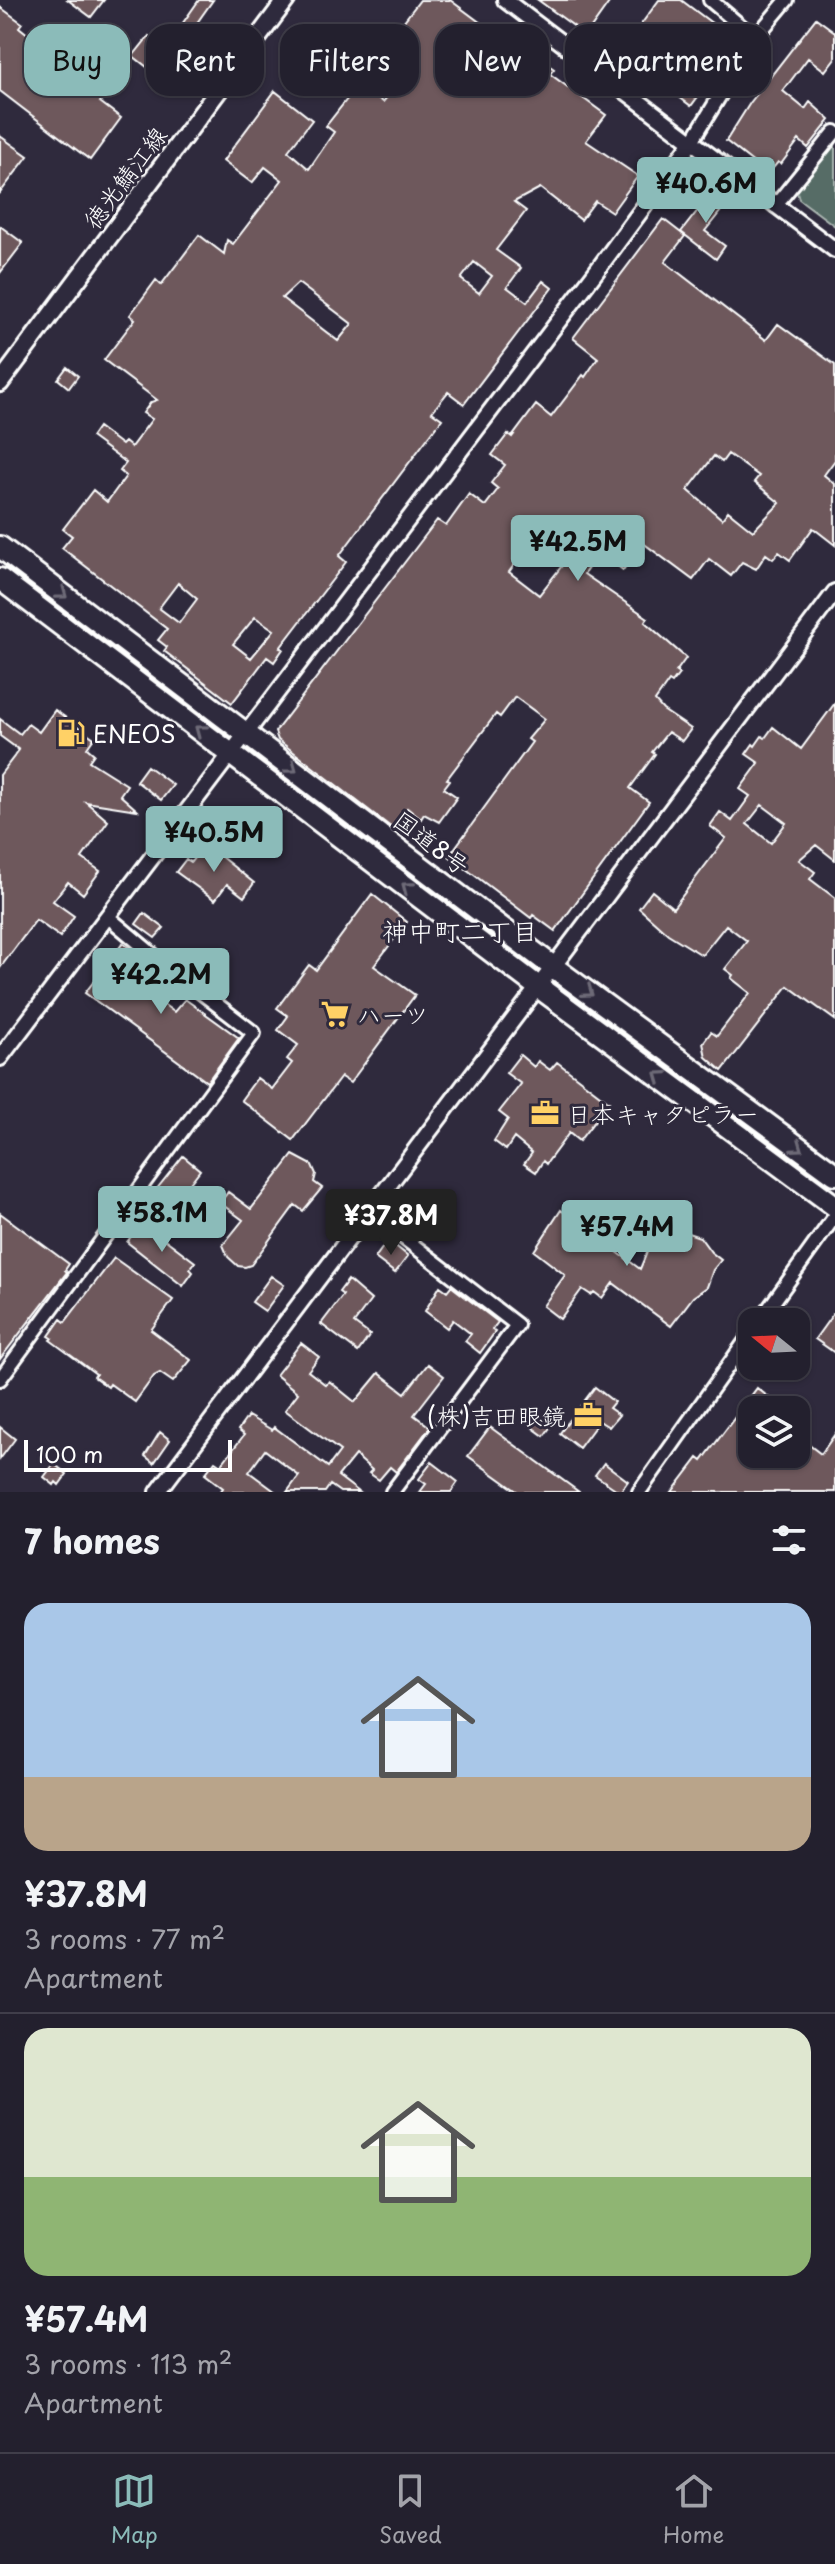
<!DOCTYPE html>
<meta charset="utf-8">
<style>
:root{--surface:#23202e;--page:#2b2836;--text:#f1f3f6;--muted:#a3a3aa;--line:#403e4a;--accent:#8bbbb9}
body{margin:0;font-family:"Playpen Sans","Klee One",sans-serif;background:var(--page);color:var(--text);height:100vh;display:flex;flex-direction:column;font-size:30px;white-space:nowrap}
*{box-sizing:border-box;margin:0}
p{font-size:26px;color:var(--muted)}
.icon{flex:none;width:44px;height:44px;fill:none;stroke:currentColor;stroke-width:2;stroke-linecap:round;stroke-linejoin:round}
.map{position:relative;height:1492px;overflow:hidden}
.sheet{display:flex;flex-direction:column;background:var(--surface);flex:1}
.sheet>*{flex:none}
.hud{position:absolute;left:24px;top:24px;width:788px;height:72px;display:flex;gap:16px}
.needle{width:52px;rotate:288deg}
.controls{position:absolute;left:738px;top:1308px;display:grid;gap:16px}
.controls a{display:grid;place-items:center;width:72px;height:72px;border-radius:16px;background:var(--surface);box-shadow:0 2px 6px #0004,0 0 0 2px var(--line);font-size:40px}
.scale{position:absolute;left:24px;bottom:20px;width:208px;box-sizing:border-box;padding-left:8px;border:4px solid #fff;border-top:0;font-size:22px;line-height:28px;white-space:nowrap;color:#fff;-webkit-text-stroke:6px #2f2a3d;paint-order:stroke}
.price{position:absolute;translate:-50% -68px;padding:0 18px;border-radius:8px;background:var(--accent);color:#111;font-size:26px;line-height:52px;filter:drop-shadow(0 2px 4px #0008)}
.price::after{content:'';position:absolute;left:50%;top:48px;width:24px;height:18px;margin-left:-12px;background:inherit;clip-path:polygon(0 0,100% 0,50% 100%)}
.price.active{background:#222;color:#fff}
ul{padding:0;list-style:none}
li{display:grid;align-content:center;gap:16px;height:424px;padding:0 24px}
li+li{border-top:2px solid var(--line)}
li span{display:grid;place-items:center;height:248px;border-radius:24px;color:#555}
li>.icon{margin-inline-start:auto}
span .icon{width:144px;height:144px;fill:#fffc;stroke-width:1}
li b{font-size:34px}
h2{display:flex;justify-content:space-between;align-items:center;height:96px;padding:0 24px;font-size:34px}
.tag{padding:0 28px;border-radius:24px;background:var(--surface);box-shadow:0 2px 6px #0004,0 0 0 2px var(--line);font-size:28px;line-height:72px}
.tag.active{background:var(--accent);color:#111}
.menu{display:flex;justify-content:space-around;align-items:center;height:112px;border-top:2px solid var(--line);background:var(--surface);font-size:22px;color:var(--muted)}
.menu a{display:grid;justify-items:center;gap:4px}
.menu .active{color:var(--accent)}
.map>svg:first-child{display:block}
.green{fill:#576c66;stroke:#abb6b2;stroke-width:2}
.building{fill:#6e585c;stroke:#fff;stroke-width:2;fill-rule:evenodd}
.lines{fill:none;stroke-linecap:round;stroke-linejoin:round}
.minor-casing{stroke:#fff;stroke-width:18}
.tertiary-casing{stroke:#fff;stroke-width:20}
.secondary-casing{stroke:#fff;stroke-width:22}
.trunk-casing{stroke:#fff;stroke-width:26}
.minor{stroke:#2f2a3d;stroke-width:12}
.tertiary{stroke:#2f2a3d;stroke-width:14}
.secondary{stroke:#2f2a3d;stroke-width:16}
.trunk{stroke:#2f2a3d;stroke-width:20}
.oneway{stroke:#6d6a77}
.labels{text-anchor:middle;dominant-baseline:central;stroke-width:6;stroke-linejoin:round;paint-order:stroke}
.street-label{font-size:24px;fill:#fff;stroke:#2f2a3d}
.poi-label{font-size:24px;fill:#fff;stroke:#2f2a3d;text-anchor:start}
.neighbourhood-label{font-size:26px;fill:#fff;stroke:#2f2a3d}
</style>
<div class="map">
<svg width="835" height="1492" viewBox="0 0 835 1492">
<rect width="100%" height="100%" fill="#2f2a3d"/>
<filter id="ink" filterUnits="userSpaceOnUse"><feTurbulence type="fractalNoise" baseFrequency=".0125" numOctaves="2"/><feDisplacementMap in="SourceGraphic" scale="16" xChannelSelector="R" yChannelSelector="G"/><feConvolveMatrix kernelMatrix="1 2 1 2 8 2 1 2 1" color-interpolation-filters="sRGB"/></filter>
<g filter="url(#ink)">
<!-- green -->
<path class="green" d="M 835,137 L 835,226 L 799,199 L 796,188 Z"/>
<!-- building -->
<path class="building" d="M 68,0 L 104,0 L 91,17 Z
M 199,0 L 213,0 L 189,34 L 180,27 Z
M 420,0 L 450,0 L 539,66 L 543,61 L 554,69 L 550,74 L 606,115 L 586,141 L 638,176 L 612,212 L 595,201 L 581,220 L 540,188 L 514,202 L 526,211 L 496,250 L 521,268 L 507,287 L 527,302 L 543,281 L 552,288 L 464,404 L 448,392 L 432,412 L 442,419 L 339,556 L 346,562 L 280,648 L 283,649 L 274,662 L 267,657 L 232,703 L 164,651 L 167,647 L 158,640 L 167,629 L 62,548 L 72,536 L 63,529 L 93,490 L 107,502 L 126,476 L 120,471 L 126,463 L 91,437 L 98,427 L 122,445 L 125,442 L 131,447 L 152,419 L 143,413 L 151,402 L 157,400 L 104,360 L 135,319 L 130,315 L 156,280 L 161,285 L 199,235 L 224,254 L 227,240 L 233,244 L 282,180 L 265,167 L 252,183 L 223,161 L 275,91 L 312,120 L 288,151 L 309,169 L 334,132 L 326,126 L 359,84 L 383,102 L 401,81 L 374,60 ZM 474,262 L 492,276 L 479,293 L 461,279 ZM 298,283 L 352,324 L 338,341 L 282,298 ZM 178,583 L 197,599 L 179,623 L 159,608 ZM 255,617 L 274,630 L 251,658 L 233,644 Z
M 538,0 L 611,0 L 586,35 Z
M 659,0 L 681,0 L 733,39 L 731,52 L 691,106 L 654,78 L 651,82 L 617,57 Z
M 0,7 L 22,23 L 19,27 L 39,43 L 42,38 L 61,53 L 58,57 L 62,60 L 60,63 L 104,96 L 100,102 L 121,118 L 90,160 L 0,91 Z
M 816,18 L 835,32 L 835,58 L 825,71 L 808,58 L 783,91 L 805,109 L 810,102 L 830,120 L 808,148 L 799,140 L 781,164 L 778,162 L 768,174 L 726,141 L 750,103 Z
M 149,36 L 172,53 L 156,74 L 133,56 Z
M 0,136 L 28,156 L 0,193 Z
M 713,191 L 728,202 L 705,231 L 725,246 L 716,259 L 681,232 Z
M 663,219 L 685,236 L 665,262 L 766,340 L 778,324 L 835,365 L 835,460 L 824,475 L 835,484 L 835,545 L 813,528 L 790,560 L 779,552 L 773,559 L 766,554 L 756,569 L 742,562 L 731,576 L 709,559 L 693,580 L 643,543 L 623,570 L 599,552 L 584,574 L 648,618 L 645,622 L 686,658 L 676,672 L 679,674 L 672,683 L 669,681 L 655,701 L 663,710 L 691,729 L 682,741 L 668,732 L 652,752 L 655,754 L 630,788 L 649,802 L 555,931 L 533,915 L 531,918 L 449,856 L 532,742 L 528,739 L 545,719 L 515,697 L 500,717 L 496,714 L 447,779 L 450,780 L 444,788 L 457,797 L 439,822 L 424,814 L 421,819 L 407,808 L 392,828 L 278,740 L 275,732 L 437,520 L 446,526 L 469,494 L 485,506 L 498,489 L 491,483 L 505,465 L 492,455 L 508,434 L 512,437 L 536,405 L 551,417 L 583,375 L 585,377 L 598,358 L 573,338 ZM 728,454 L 759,476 L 754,482 L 780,503 L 753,531 L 728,511 L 722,519 L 688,490 L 714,456 L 722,462 ZM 540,537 L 568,558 L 539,595 L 509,572 L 525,550 L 529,553 Z
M 0,226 L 23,243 L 0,273 Z
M 67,367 L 78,376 L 69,388 L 58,379 Z
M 835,703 L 835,860 L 816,845 L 799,860 L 815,872 L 810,879 L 835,898 L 835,1020 L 788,986 L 722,1071 L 706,1057 L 703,1043 L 711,1032 L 717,1036 L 750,993 L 731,978 L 733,975 L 725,969 L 747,941 L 726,925 L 702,955 L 668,934 L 639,908 L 652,891 L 673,908 L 726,838 L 710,826 L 720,812 L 732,821 L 750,796 L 740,789 L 759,763 L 746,754 L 753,744 L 755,746 L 762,736 L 765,738 L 773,727 L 801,749 ZM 762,805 L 786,823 L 771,843 L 747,824 Z
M 55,710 L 94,738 L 87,748 L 94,754 L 89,761 L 127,785 L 120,795 L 137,810 L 86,802 L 108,821 L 82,858 L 100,871 L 83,894 L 68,882 L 53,901 L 74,916 L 60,937 L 36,920 L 0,968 L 0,775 L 19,750 L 0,736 L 0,719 L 20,734 L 28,724 L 39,732 Z
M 147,766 L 173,785 L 161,800 L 136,781 Z
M 205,844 L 254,883 L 244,897 L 227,884 L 215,900 L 176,872 L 186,859 L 191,862 Z
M 372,894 L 407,922 L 374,966 L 415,995 L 350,1083 L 341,1077 L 293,1140 L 241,1100 L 257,1078 L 272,1089 L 292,1063 L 287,1059 L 298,1045 L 278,1030 L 288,1016 L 277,1008 L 309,965 L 316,970 Z
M 144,913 L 164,928 L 155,938 L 136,924 Z
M 123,943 L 155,968 L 140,987 L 174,1012 L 185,999 L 239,1038 L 207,1082 L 85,993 Z
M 520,1055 L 534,1067 L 538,1061 L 550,1070 L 557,1062 L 609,1102 L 579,1141 L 569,1133 L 546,1164 L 543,1161 L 536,1172 L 524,1164 L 532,1153 L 514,1138 L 506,1150 L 494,1141 L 508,1119 L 499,1112 L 521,1084 L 506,1073 Z
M 293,1155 L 312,1165 L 316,1174 L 314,1182 L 322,1188 L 303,1211 L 295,1205 L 251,1265 L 245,1267 L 238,1266 L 228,1257 L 223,1245 L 243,1220 L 220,1203 L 228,1192 L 251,1209 Z
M 183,1156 L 200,1170 L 174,1204 L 156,1190 Z
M 561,1210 L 640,1269 L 650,1245 L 672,1224 L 682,1231 L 700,1237 L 711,1252 L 721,1260 L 713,1270 L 707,1287 L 693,1297 L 671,1326 L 613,1283 L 602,1298 L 594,1292 L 591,1295 L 582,1289 L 560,1319 L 543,1306 L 565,1275 L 534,1251 Z
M 0,1213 L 69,1264 L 65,1270 L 67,1272 L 0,1359 Z
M 142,1222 L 195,1262 L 190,1269 L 193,1272 L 183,1286 L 127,1242 Z
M 388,1240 L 408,1256 L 395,1273 L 375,1258 Z
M 114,1258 L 173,1300 L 151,1330 L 191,1360 L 173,1382 L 160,1373 L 154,1376 L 135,1402 L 110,1384 L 108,1387 L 94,1377 L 96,1374 L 50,1340 L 52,1338 L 49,1336 L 61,1319 L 65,1322 Z
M 271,1276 L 284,1285 L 265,1311 L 252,1302 Z
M 348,1280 L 371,1300 L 354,1323 L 370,1335 L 358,1352 L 321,1324 L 343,1295 L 339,1292 Z
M 440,1286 L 447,1291 L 451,1286 L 498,1322 L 492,1330 L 495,1332 L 480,1353 L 465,1341 L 471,1334 L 453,1320 L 447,1328 L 425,1311 Z
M 835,1311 L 835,1353 L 815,1339 Z
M 301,1343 L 319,1357 L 308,1371 L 326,1385 L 329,1381 L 355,1402 L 379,1373 L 405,1393 L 428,1364 L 444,1376 L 414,1415 L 430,1427 L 396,1472 L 390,1467 L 379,1480 L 369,1473 L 372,1470 L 355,1455 L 338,1476 L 359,1492 L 340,1492 L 330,1485 L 325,1492 L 287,1492 L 299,1476 L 265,1450 L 249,1472 L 276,1492 L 220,1492 L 223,1488 L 205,1474 L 215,1461 L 221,1465 L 244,1435 L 238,1430 L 248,1416 L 272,1430 L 274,1427 L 328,1467 L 340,1451 L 285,1410 L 298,1393 L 276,1375 Z
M 595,1387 L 614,1402 L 609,1408 L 619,1415 L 609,1427 L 599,1421 L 579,1448 L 560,1433 Z
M 757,1388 L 776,1403 L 771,1410 L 752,1410 L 752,1454 L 796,1454 L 796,1435 L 821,1454 L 835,1434 L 835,1492 L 672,1492 L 698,1458 L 702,1461 Z
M 536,1415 L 551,1426 L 544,1436 L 529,1425 Z
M 0,1427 L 15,1439 L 0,1459 Z
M 490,1427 L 579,1492 L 518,1492 L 468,1456 Z
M 160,1432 L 170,1440 L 154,1463 L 145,1456 Z
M 432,1462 L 458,1482 L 451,1492 L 420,1492 L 426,1484 L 419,1479 Z
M 604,1463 L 628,1481 L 620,1492 L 595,1475 Z
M 54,1464 L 67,1474 L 59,1485 L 56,1482 L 54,1485 L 44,1477 Z"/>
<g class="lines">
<defs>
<path id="minor" d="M 710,0 L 755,38
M 691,143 L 755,38 L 787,0
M 775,206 L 835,132
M 370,1212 L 517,1325 L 392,1492
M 759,1322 L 835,1216
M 0,1379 L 254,1033 L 164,964 L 107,916
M 639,1492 L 752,1332"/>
<path id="tertiary" d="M 505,0 L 835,250
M 0,1058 L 595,273 L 691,143
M 158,1492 L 835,592"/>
<path id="secondary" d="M 0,383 L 286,0"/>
<path id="trunk" d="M 0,547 L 552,966 L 835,1174
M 0,579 L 537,986 L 835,1206"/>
</defs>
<!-- minor casing -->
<use href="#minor" class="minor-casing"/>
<!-- tertiary casing -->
<use href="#tertiary" class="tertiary-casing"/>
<!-- secondary casing -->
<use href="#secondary" class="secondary-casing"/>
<!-- trunk casing -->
<use href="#trunk" class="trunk-casing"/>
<!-- minor -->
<use href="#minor" class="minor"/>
<!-- tertiary -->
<use href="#tertiary" class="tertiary"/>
<!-- secondary -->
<use href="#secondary" class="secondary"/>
<!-- trunk -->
<use href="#trunk" class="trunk"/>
</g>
<!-- one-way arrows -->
<defs><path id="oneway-chevron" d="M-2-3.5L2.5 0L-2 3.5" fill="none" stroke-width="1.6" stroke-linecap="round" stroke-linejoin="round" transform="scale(2)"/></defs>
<g class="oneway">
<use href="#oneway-chevron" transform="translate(62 594) rotate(37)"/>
<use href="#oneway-chevron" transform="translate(200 730) rotate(-143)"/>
<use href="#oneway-chevron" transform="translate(292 768) rotate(37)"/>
<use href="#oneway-chevron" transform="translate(407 887) rotate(-143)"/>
<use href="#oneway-chevron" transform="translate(588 992) rotate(36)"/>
<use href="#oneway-chevron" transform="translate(660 1076) rotate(-144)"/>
<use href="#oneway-chevron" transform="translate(798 1147) rotate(36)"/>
</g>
</g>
<!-- icons -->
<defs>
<symbol id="fuel-bare" viewBox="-9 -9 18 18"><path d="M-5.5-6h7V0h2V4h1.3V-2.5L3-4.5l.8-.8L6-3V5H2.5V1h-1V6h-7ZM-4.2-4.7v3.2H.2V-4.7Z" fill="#ffd166" stroke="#2f2a3d" stroke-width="2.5" paint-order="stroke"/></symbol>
<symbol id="supermarket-bare" viewBox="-9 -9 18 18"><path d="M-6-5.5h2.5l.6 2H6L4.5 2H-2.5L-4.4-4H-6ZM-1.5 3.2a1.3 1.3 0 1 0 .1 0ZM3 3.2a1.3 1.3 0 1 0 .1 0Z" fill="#ffd166" stroke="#2f2a3d" stroke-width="2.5" paint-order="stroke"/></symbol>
<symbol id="office-bare" viewBox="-9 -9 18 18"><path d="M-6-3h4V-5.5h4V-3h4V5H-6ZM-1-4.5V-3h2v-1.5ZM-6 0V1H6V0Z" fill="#ffd166" stroke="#2f2a3d" stroke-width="2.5" paint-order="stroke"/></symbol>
</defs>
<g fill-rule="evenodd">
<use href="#fuel-bare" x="51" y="713" width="40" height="40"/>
<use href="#supermarket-bare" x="315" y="994" width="40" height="40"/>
<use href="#office-bare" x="525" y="1093" width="40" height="40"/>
<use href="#office-bare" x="568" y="1395" width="40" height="40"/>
</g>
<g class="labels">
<!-- street labels -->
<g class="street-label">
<text transform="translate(124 177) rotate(-53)">徳光鯖江線</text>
<text transform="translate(432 842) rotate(37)">国道8号</text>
</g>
<!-- poi labels -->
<g class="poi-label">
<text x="93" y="733">ENEOS</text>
<text x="357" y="1014">ハーツ</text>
<text x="567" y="1113">日本キャタピラー</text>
<text x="566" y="1415" text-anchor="end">(株)吉田眼鏡</text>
</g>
<!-- neighbourhood labels -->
<g class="neighbourhood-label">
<text x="460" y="930">神中町二丁目</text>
</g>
</g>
</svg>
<div class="controls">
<a><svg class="needle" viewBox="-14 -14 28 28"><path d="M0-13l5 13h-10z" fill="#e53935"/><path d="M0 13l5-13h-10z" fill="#a3a3aa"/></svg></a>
<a><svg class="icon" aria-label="layers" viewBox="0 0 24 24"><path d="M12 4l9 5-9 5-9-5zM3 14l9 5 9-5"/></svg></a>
</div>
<div class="scale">100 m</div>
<b class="price" style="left:706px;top:225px">¥40.6M</b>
<b class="price" style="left:578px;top:583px">¥42.5M</b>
<b class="price" style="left:214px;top:874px">¥40.5M</b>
<b class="price" style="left:161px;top:1016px">¥42.2M</b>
<b class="price" style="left:162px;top:1254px">¥58.1M</b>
<b class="price active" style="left:391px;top:1257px">¥37.8M</b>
<b class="price" style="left:627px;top:1268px">¥57.4M</b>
<div class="hud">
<a class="tag active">Buy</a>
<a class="tag">Rent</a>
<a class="tag">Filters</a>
<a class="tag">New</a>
<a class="tag">Apartment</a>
</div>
</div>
<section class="sheet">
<h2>7 homes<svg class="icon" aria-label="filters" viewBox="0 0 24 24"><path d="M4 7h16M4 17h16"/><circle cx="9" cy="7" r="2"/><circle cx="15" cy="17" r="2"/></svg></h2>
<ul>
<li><span style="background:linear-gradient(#a9c7e8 70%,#b9a48a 0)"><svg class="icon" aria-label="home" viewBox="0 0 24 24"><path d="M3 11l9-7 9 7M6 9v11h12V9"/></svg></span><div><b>¥37.8M</b><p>3 rooms · 77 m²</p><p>Apartment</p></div></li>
<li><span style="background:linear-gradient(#dfe7d0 60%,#8fb573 0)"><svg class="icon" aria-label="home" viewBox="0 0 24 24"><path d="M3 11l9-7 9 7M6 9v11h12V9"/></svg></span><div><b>¥57.4M</b><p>3 rooms · 113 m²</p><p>Apartment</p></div></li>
</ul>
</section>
<nav class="menu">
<a class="active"><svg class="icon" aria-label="map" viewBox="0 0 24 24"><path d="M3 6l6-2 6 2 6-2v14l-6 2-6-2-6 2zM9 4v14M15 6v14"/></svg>Map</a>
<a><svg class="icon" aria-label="saved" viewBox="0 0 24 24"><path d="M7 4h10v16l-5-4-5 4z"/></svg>Saved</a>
<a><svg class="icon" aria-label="home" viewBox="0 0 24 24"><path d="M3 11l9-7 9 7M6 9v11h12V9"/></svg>Home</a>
</nav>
